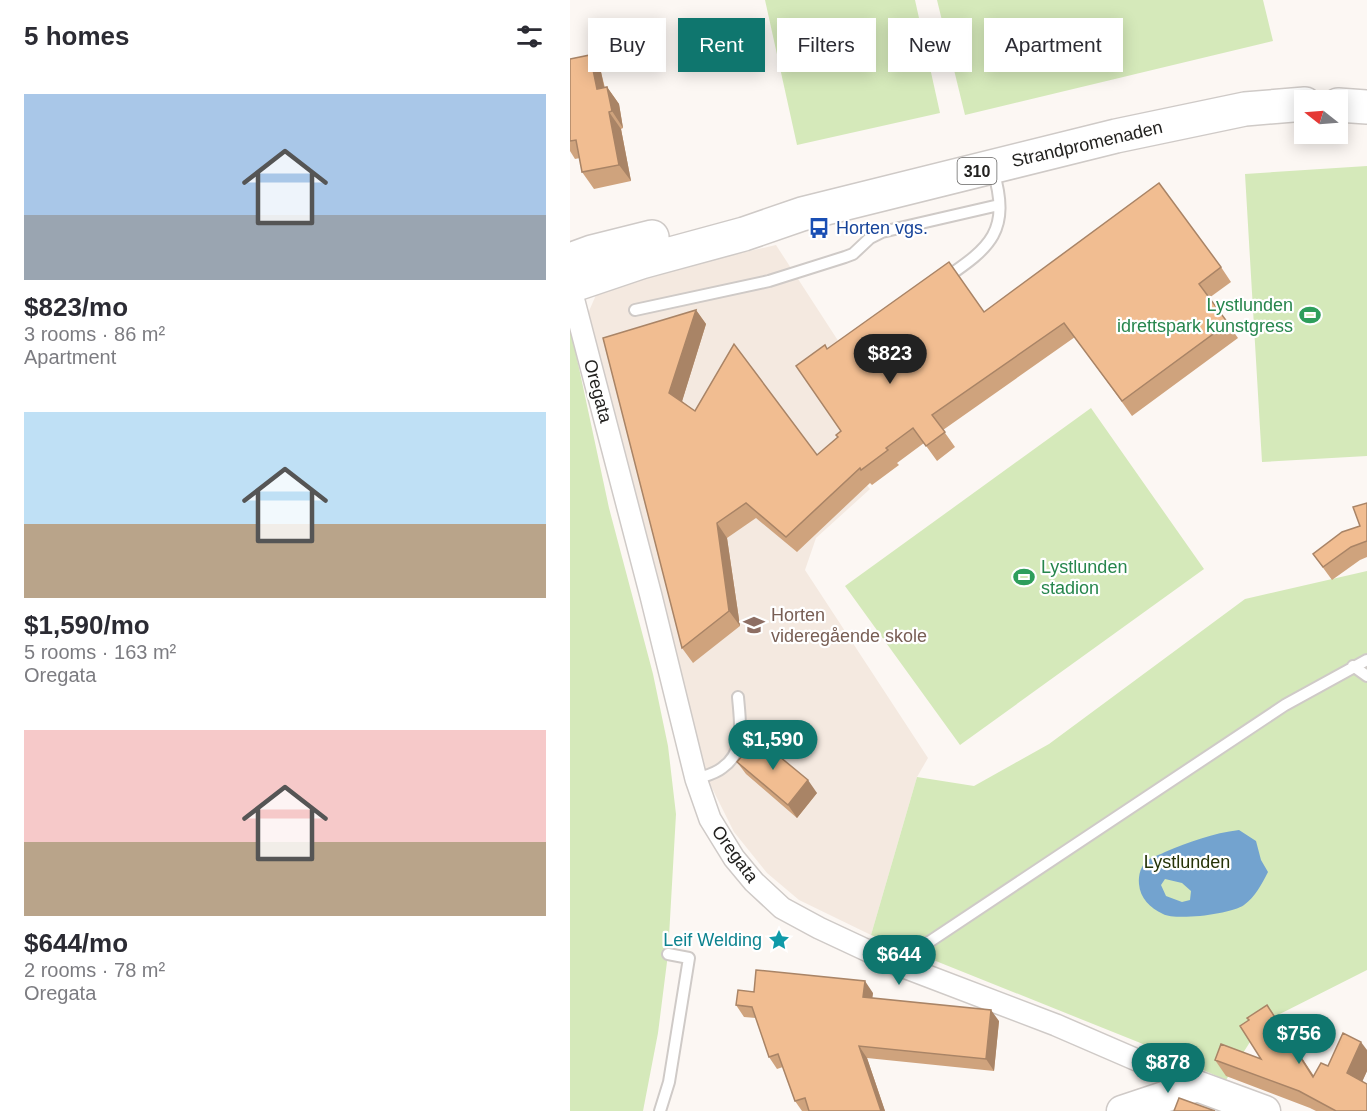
<!DOCTYPE html>
<meta charset="utf-8">
<style>
:root{--surface:#fff;--page:#f7f7f7;--text:#2b2b33;--muted:#7c7c81;--accent:#0f766e}
body{margin:0;font-family:Helvetica,sans-serif;background:var(--page);color:var(--text);height:100vh;display:flex;flex-direction:column;font-size:22px;white-space:nowrap}
*{box-sizing:border-box;margin:0}
p{font-size:20px;color:var(--muted)}
.icon{flex:none;width:33px;height:33px;fill:none;stroke:currentColor;stroke-width:2;stroke-linecap:round;stroke-linejoin:round}
.map{position:relative;flex:1;overflow:hidden}
.panel{display:flex;flex-direction:column;background:var(--surface);width:570px}
.panel>*{flex:none}
.hud{position:absolute;left:18px;top:18px;width:570px;height:54px;display:flex;gap:12px}
.needle{width:39px;rotate:287deg}
.controls{position:absolute;left:724px;top:90px;display:grid;gap:12px}
.controls a{display:grid;place-items:center;width:54px;height:54px;border-radius:0px;background:var(--surface);box-shadow:0 3px 15px #0003;font-size:30px}
.price{position:absolute;translate:-50% -51px;padding:0 14px;border-radius:21px;background:var(--accent);color:#fff;font-size:20px;line-height:39px;filter:drop-shadow(0 2px 3px #0008)}
.price::after{content:'';position:absolute;left:50%;top:36px;width:18px;height:14px;margin-left:-9px;background:inherit;clip-path:polygon(0 0,100% 0,50% 100%)}
.price.current{background:#222;color:#fff}
ul{padding:0;list-style:none}
li{display:grid;align-content:center;gap:12px;height:318px;padding:0 24px}
li span{display:grid;place-items:center;height:186px;border-radius:0px;color:#555}
li>.icon{margin-inline-start:auto}
span .icon{width:108px;height:108px;fill:#fffc;stroke-width:1}
li b{font-size:26px}
h2{display:flex;justify-content:space-between;align-items:center;height:72px;padding:0 24px;font-size:26px}
.chip{padding:0 21px;border-radius:0px;background:var(--surface);box-shadow:0 3px 15px #0003;font-size:21px;line-height:54px}
.chip.current{background:var(--accent);color:#fff}
main{display:flex;flex:1;min-height:0}
.map>svg:first-child{display:block}
.built{fill:#f4e9e0}
.green{fill:#d5e9ba}
.water{fill:#73a3cf;fill-rule:evenodd}
.lines{fill:none;stroke-linecap:round;stroke-linejoin:round}
.service-casing{stroke:#cfcac7;stroke-width:14}
.minor-casing{stroke:#cfcac7;stroke-width:24}
.secondary-casing{stroke:#cfcac7;stroke-width:33}
.primary-casing{stroke:#cfcac7;stroke-width:36}
.service{stroke:#fff;stroke-width:10}
.minor{stroke:#fff;stroke-width:21}
.secondary{stroke:#fff;stroke-width:30}
.primary{stroke:#fff;stroke-width:33}
.wall{fill:#cfa37d}
.shaded-wall{fill:#a98466}
.building{fill:#f1bd91;stroke:#a98466;stroke-width:1.5}
.labels{text-anchor:middle;dominant-baseline:central;stroke-width:4.5;stroke-linejoin:round;paint-order:stroke}
.shield{fill:#fff;stroke:#656463;stroke-width:1.5}
.shield-label{font-size:16px;font-weight:bold;fill:#232220}
.street-label{font-size:18px;fill:#232220;stroke:#fff}
.transit-label{font-size:18px;fill:#164399;stroke:#fff;text-anchor:start}
.leisure-label{font-size:18px;fill:#27864d;stroke:#fff;text-anchor:end}
.education-label{font-size:18px;fill:#785e54;stroke:#fff;text-anchor:start}
.park-label{font-size:18px;fill:#253307;stroke:#fff}
.culture-label{font-size:18px;fill:#0d838f;stroke:#fff;text-anchor:end}
</style>
<main>
<section class="panel">
<h2>5 homes<svg class="icon" aria-label="filters" viewBox="0 0 24 24"><path d="M4 7h16M4 17h16"/><circle cx="9" cy="7" r="2"/><circle cx="15" cy="17" r="2"/></svg></h2>
<ul>
<li><span style="background:linear-gradient(#a9c7e8 65%,#9aa5b1 0)"><svg class="icon" aria-label="home" viewBox="0 0 24 24"><path d="M3 11l9-7 9 7M6 9v11h12V9"/></svg></span><div><b>$823/mo</b><p>3 rooms · 86 m²</p><p>Apartment</p></div></li>
<li><span style="background:linear-gradient(#bfe0f5 60%,#b9a48a 0)"><svg class="icon" aria-label="home" viewBox="0 0 24 24"><path d="M3 11l9-7 9 7M6 9v11h12V9"/></svg></span><div><b>$1,590/mo</b><p>5 rooms · 163 m²</p><p>Oregata</p></div></li>
<li><span style="background:linear-gradient(#f6c9c9 60%,#b9a48a 0)"><svg class="icon" aria-label="home" viewBox="0 0 24 24"><path d="M3 11l9-7 9 7M6 9v11h12V9"/></svg></span><div><b>$644/mo</b><p>2 rooms · 78 m²</p><p>Oregata</p></div></li>
</ul>
</section>
<div class="map">
<svg width="797" height="1111" viewBox="0 0 797 1111">
<rect width="100%" height="100%" fill="#fcf7f3"/>
<!-- built -->
<path class="built" d="M 206,245 L 313,410 L 263,445 L 300,489 L 246,538 L 235,570 L 358,758 L 347,777 L 301,935 L 229,900 L 197,873 L 164,832 L 138,780 L 16,318 L 29,288 L 50,280 Z"/>
<!-- green -->
<path class="green" d="M 195,0 L 345,0 L 370,113 L 227,145 Z
M 367,0 L 693,0 L 703,41 L 395,115 Z
M 797,166 L 797,456 L 692,462 L 675,174 Z
M 0,326 L 39,508 L 83,674 L 98,746 L 106,814 L 98,954 L 88,1033 L 73,1111 L 0,1111 Z
M 521,408 L 634,569 L 390,745 L 275,586 Z
M 797,571 L 797,970 L 692,1023 L 656,1080 L 568,1042 L 301,935 L 347,777 L 404,786 L 479,744 L 675,599 Z"/>
<!-- water -->
<path class="water" d="M 669,830 L 686,841 L 691,860 L 698,872 C 692,884 685,897 674,905 C 662,914 606,921 593,914 C 580,908 570,898 569,884 C 568,875 571,865 578,860 C 583,856 590,855 595,852 C 619,842 643,833 669,830 ZM 595,879 L 612,883 L 621,891 L 620,900 L 612,902 L 596,896 L 591,885 Z"/>
<g class="lines">
<defs>
<path id="service" d="M 374,279 C 421,247 441,231 423,170
M 65,310 L 199,281 L 275,257 L 283,254 L 300,238 L 312,232 L 429,205
M 783,666 L 797,676
M 126,779 C 134,776 145,774 152,768 C 176,752 170,722 168,697
M 326,964 L 715,705 L 797,660
M 90,1111 L 99,1082 L 119,958 L 98,954"/>
<path id="minor" d="M 0,286 L 81,596 L 126,779 L 140,819 L 164,858 L 184,882 L 212,908 L 249,928 L 326,964 L 486,1025 L 627,1086"/>
<path id="secondary" d="M 552,1111 L 627,1086 L 695,1111"/>
<path id="primary" d="M 768,105 L 797,107
M 0,260 L 22,252 L 82,237
M 0,286 L 71,262 L 174,234 L 232,214 L 546,136 L 675,109 L 735,104"/>
</defs>
<!-- service casing -->
<use href="#service" class="service-casing"/>
<!-- minor casing -->
<use href="#minor" class="minor-casing"/>
<!-- secondary casing -->
<use href="#secondary" class="secondary-casing"/>
<!-- primary casing -->
<use href="#primary" class="primary-casing"/>
<!-- service -->
<use href="#service" class="service"/>
<!-- minor -->
<use href="#minor" class="minor"/>
<!-- secondary -->
<use href="#secondary" class="secondary"/>
<!-- primary -->
<use href="#primary" class="primary"/>
</g>
<!-- wall -->
<path class="wall" d="M 20,55 L 31,72 L 35,88 L 37,87 L 49,104 L 53,128 L 51,129 L 61,181 L 24,189 L 12,172 L 10,158 L 5,159 L 0,151 L 0,59 Z
M 651,267 L 661,282 L 639,298 L 668,338 L 562,416 L 505,337 L 373,430 L 385,447 L 367,461 L 354,443 L 327,463 L 329,465 L 302,485 L 300,483 L 227,552 L 186,518 L 157,538 L 170,626 L 123,663 L 112,648 L 33,338 L 126,310 L 136,324 L 112,401 L 125,411 L 247,455 L 268,437 L 271,431 L 257,349 L 414,312 Z
M 797,503 L 797,557 L 790,560 L 762,580 L 743,554 L 790,526 Z
M 167,762 L 247,793 L 227,818 L 176,774 Z
M 303,993 L 302,998 L 429,1021 L 424,1071 L 297,1058 L 315,1111 L 232,1111 L 225,1101 L 213,1067 L 207,1069 L 199,1057 L 186,1018 L 174,1017 L 166,1005 Z
M 697,1005 L 744,1076 L 758,1066 L 797,1071 L 792,1081 L 797,1111 L 746,1111 L 740,1108 L 656,1076 L 645,1060 L 691,1059 L 679,1020 Z"/>
<!-- shaded-wall -->
<path class="shaded-wall" d="M 20,55 L 31,72 L 38,106 L 27,89 Z
M 37,87 L 49,104 L 53,128 L 42,111 Z
M 39,112 L 51,129 L 61,181 L 49,165 Z
M 126,310 L 136,324 L 110,408 L 99,393 Z
M 147,523 L 157,538 L 170,626 L 159,611 Z
M 238,780 L 247,793 L 227,818 L 218,805 Z
M 295,981 L 303,993 L 301,1008 L 293,997 Z
M 697,1005 L 708,1021 L 755,1094 L 743,1077 Z
M 421,1010 L 429,1021 L 424,1071 L 416,1059 Z
M 791,1042 L 797,1050 L 797,1071 L 789,1089 L 777,1073 Z
M 289,1046 L 297,1058 L 315,1111 L 311,1111 Z"/>
<!-- building -->
<path class="building" d="M 20,55 L 27,89 L 37,87 L 42,111 L 39,112 L 49,165 L 12,172 L 6,140 L 0,141 L 0,59 Z
M 589,183 L 651,267 L 629,284 L 658,323 L 552,401 L 494,323 L 362,415 L 375,432 L 356,446 L 343,428 L 316,448 L 318,450 L 291,470 L 290,468 L 216,537 L 176,503 L 147,523 L 159,611 L 112,648 L 33,338 L 126,310 L 99,393 L 125,411 L 164,344 L 247,455 L 268,437 L 266,435 L 271,431 L 226,366 L 255,345 L 257,349 L 379,262 L 414,312 Z
M 797,503 L 797,541 L 781,547 L 753,567 L 743,554 L 772,532 L 790,526 L 783,507 Z
M 187,738 L 238,780 L 218,805 L 167,762 Z
M 186,970 L 295,981 L 293,997 L 421,1010 L 416,1059 L 289,1046 L 311,1111 L 239,1111 L 235,1098 L 225,1101 L 208,1054 L 199,1057 L 182,1007 L 166,1005 L 168,990 L 184,992 Z
M 697,1005 L 743,1077 L 751,1063 L 758,1066 L 773,1033 L 791,1042 L 777,1073 L 797,1084 L 797,1111 L 766,1111 L 729,1091 L 645,1060 L 651,1044 L 691,1059 L 670,1026 L 679,1020 L 677,1018 Z
M 609,1098 L 645,1111 L 604,1111 Z"/>
<!-- icons -->
<defs>
<symbol id="bus-bare" viewBox="-9 -9 18 18"><path d="M-5-6H5V4H4V6H2V4H-2V6H-4V4H-5ZM-3.5-4V0h7V-4ZM-3.5 1.2v1.5H-2V1.2ZM2 1.2v1.5H3.5V1.2Z" fill="#1a4fb4" stroke="#fff" stroke-width="2.5" paint-order="stroke"/></symbol>
<symbol id="stadium-bare" viewBox="-9 -9 18 18"><path d="M0-5a6.5 5 0 1 0 0 10a6.5 5 0 1 0 0-10ZM-3.5-1.8h7v3.6h-7Z" fill="#2e9e5b" stroke="#fff" stroke-width="2.5" paint-order="stroke"/></symbol>
<symbol id="school-bare" viewBox="-9 -9 18 18"><path d="M0-5L7-2L0 1L-7-2ZM-4 1L0 2.5L4 1V4Q0 6-4 4Z" fill="#8d6e63" stroke="#fff" stroke-width="2.5" paint-order="stroke"/></symbol>
<symbol id="sight-bare" viewBox="-9 -9 18 18"><path d="M0-6L1.8-2.2L6-1.7L2.9 1.2L3.7 5.4L0 3.3L-3.7 5.4L-2.9 1.2L-6-1.7L-1.8-2.2Z" fill="#0f9aa8" stroke="#fff" stroke-width="2.5" paint-order="stroke"/></symbol>
</defs>
<g fill-rule="evenodd">
<use href="#bus-bare" x="234" y="213" width="30" height="30"/>
<use href="#stadium-bare" x="725" y="300" width="30" height="30"/>
<use href="#stadium-bare" x="439" y="562" width="30" height="30"/>
<use href="#school-bare" x="169" y="610" width="30" height="30"/>
<use href="#sight-bare" x="194" y="925" width="30" height="30"/>
</g>
<g class="labels">
<!-- shield labels -->
<rect class="shield" x="387.5" y="158" width="39" height="26" rx="4.5"/>
<g class="shield-label">
<text x="407" y="171">310</text>
</g>
<!-- street labels -->
<g class="street-label">
<text transform="translate(517 144) rotate(-13)">Strandpromenaden</text>
<text transform="translate(28 391) rotate(75)">Oregata</text>
<text transform="translate(165 854) rotate(54)">Oregata</text>
</g>
<!-- transit labels -->
<g class="transit-label">
<text x="266" y="228">Horten vgs.</text>
</g>
<!-- leisure labels -->
<g class="leisure-label">
<text x="723" y="305">Lystlunden<tspan x="723" dy="21">idrettspark kunstgress</tspan></text>
<text x="471" y="567" text-anchor="start">Lystlunden<tspan x="471" dy="21">stadion</tspan></text>
</g>
<!-- education labels -->
<g class="education-label">
<text x="201" y="615">Horten<tspan x="201" dy="21">videregående skole</tspan></text>
</g>
<!-- park labels -->
<g class="park-label">
<text x="617" y="862">Lystlunden</text>
</g>
<!-- culture labels -->
<g class="culture-label">
<text x="192" y="940">Leif Welding</text>
</g>
</g>
</svg>
<div class="controls">
<a><svg class="needle" viewBox="-14 -14 28 28"><path d="M0-13l5 13h-10z" fill="#e53935"/><path d="M0 13l5-13h-10z" fill="#7c7c81"/></svg></a>
</div>
<b class="price current" style="left:320px;top:385px">$823</b>
<b class="price" style="left:203px;top:771px">$1,590</b>
<b class="price" style="left:329px;top:986px">$644</b>
<b class="price" style="left:729px;top:1065px">$756</b>
<b class="price" style="left:598px;top:1094px">$878</b>
<div class="hud">
<a class="chip">Buy</a>
<a class="chip current">Rent</a>
<a class="chip">Filters</a>
<a class="chip">New</a>
<a class="chip">Apartment</a>
</div>
</div>
</main>
